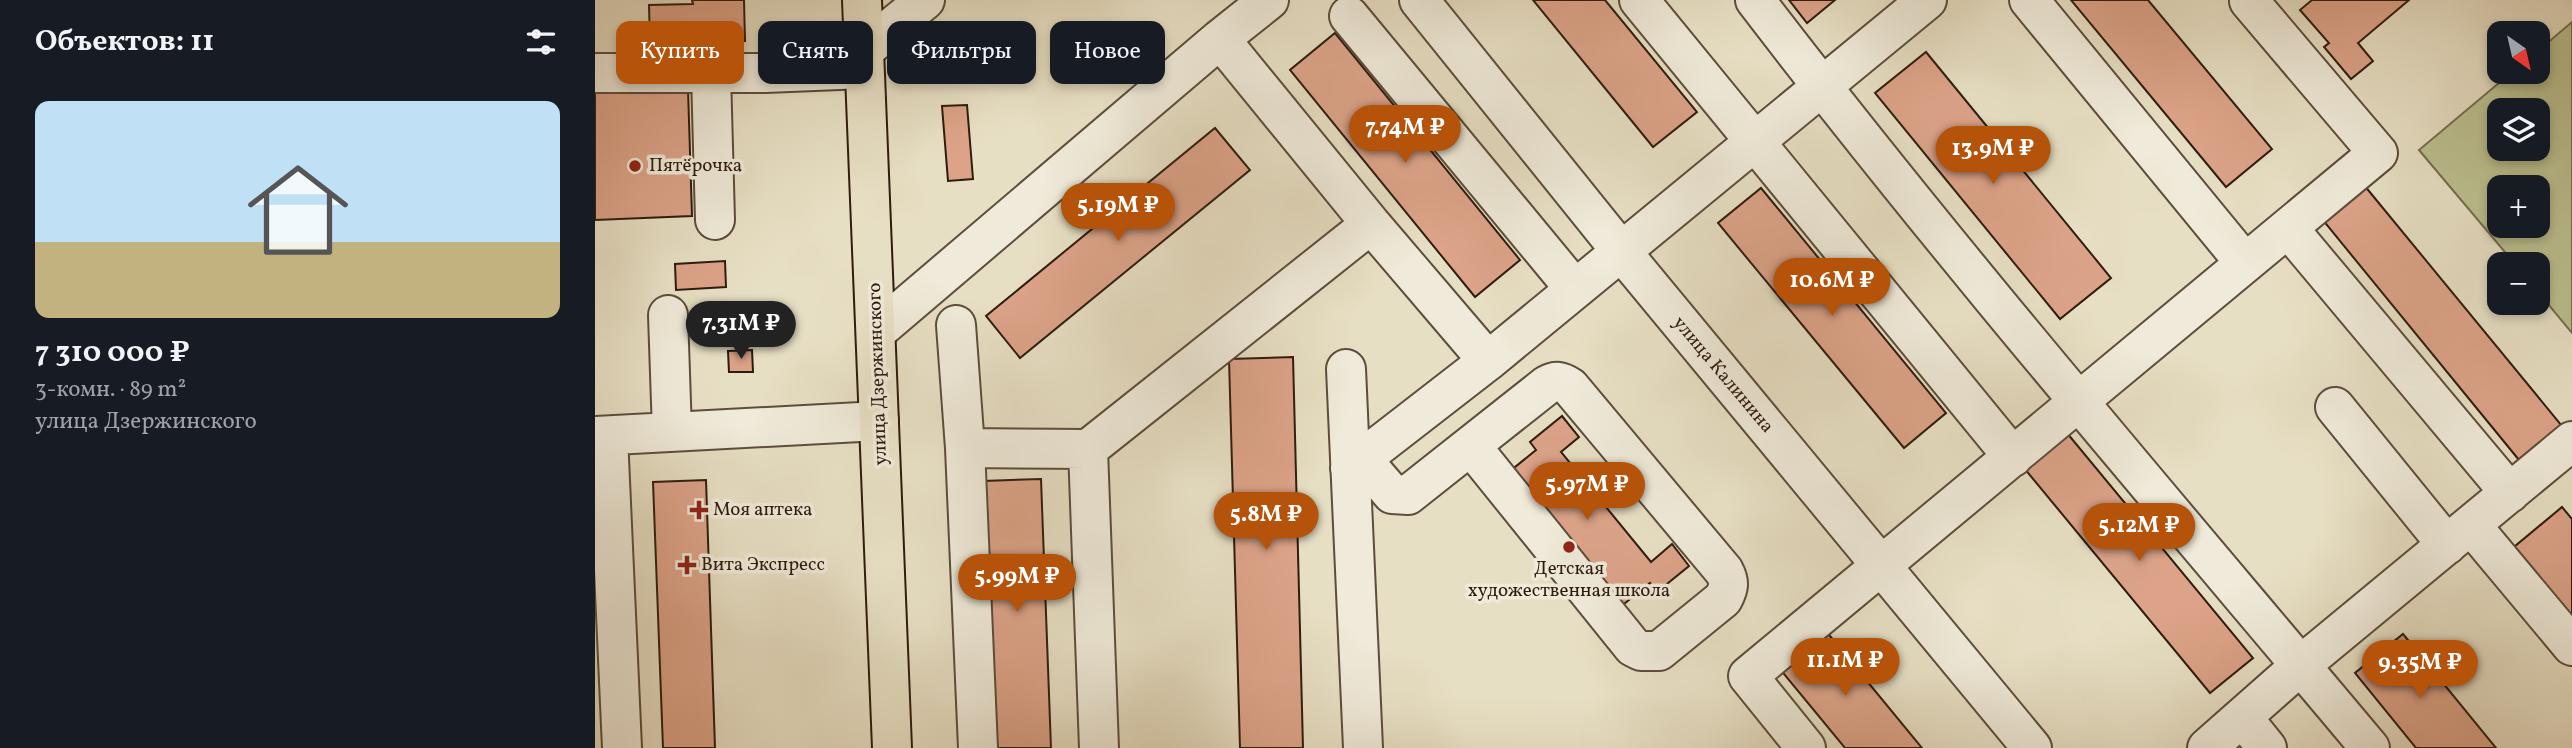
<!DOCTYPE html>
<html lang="ru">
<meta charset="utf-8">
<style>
:root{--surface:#171b24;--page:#242831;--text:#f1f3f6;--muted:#9ea1a6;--accent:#b45309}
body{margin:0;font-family:Vollkorn,serif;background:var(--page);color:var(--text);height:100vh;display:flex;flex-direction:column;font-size:26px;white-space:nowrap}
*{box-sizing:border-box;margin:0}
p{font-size:23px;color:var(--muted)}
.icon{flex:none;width:38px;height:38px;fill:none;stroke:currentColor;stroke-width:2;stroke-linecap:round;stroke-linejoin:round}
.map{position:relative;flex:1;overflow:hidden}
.details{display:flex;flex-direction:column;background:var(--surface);width:595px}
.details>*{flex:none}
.hud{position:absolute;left:21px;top:21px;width:665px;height:63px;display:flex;gap:14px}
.needle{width:46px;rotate:146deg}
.controls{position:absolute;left:1892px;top:21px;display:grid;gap:14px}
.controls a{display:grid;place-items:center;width:63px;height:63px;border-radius:14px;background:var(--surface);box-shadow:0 4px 10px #0003;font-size:35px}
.price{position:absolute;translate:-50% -60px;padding:0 16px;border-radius:24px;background:var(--accent);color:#fff;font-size:23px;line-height:46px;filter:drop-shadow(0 2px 4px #0008)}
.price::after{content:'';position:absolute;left:50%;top:42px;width:21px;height:16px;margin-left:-10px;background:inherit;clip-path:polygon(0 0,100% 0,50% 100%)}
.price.on{background:#222;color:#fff}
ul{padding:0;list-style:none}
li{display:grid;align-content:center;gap:14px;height:371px;padding:0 35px}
li span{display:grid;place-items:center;height:217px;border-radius:14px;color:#555}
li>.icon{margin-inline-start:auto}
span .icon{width:126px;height:126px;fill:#fffc;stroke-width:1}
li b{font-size:30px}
h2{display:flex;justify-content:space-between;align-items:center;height:84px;padding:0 35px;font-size:30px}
.chip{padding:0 24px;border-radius:14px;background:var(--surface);box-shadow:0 4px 10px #0003;font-size:24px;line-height:63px}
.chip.on{background:var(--accent);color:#fff}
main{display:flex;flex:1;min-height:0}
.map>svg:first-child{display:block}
.green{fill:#bcc090;stroke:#766e4f;stroke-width:2;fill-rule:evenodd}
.building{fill:#dca388;stroke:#2f1c0e;stroke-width:2}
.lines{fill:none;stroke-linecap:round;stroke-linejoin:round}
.minor-casing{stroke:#5d4d3c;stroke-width:42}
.major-casing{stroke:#2f1c0e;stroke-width:42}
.minor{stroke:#efead9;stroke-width:38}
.major{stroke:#e7dfc4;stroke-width:38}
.poi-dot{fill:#8f2418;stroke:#efead9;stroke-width:2.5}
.labels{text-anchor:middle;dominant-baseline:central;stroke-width:7;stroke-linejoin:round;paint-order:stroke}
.poi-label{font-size:19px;fill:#2f1c0e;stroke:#efead9;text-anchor:start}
.street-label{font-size:19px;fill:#2f1c0e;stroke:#efead9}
</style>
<main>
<section class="details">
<h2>Объектов: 11<svg class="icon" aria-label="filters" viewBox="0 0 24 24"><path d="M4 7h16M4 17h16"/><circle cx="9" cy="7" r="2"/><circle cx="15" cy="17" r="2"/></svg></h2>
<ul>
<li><span style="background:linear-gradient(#bfe0f5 65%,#c2b280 0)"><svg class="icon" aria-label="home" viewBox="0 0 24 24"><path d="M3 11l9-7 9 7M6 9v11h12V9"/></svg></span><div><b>7 310 000 ₽</b><p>3-комн. · 89 m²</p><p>улица Дзержинского</p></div></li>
</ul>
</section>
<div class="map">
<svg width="1977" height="748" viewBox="0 0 1977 748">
<rect width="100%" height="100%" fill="#e7dfc4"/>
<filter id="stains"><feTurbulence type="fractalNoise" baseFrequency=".00286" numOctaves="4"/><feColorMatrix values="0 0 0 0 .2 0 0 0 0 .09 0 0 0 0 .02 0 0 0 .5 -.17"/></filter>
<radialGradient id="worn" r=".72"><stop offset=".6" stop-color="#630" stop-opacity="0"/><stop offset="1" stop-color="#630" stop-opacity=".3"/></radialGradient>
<!-- green -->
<path class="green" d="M 1977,22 L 1977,333 L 1943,292 L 1942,264 L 1920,264 L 1824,150 L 1917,72 L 1942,72 L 1943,51 ZM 1904,110 L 1942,110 L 1942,149 L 1904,149 ZM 1904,187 L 1942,187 L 1942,226 L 1904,226 Z"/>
<!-- building -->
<path class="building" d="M 97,0 L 149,0 L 150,41 L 55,43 L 54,5 L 98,4 Z
M 938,0 L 1010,0 L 1102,112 L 1058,147 Z
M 1194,0 L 1240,0 L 1212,23 Z
M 1476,0 L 1553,0 L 1677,149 L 1631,187 Z
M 1717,0 L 1814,0 L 1763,43 L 1778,61 L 1756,79 L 1729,47 L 1734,43 L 1705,10 Z
M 740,33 L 925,260 L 880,297 L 695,70 Z
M 376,35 L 401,46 L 390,70 L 365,59 Z
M 1331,52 L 1516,278 L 1465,319 L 1280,93 Z
M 93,89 L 97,216 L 0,220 L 0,92 Z
M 372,105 L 378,179 L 353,181 L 347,106 Z
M 620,128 L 655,170 L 425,358 L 391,316 Z
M 1769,185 L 1967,426 L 1924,460 L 1727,219 Z
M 1166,188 L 1351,413 L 1309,448 L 1123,223 Z
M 130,261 L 131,287 L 81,290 L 80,264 Z
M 157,350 L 158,372 L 134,372 L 133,351 Z
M 698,357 L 708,748 L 645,748 L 634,359 Z
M 967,416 L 984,437 L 966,452 L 1056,562 L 1077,544 L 1094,566 L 1062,592 L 1055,583 L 1019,612 L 909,476 L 941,450 L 935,442 Z
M 1472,433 L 1658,658 L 1615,693 L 1429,468 Z
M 446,479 L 456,748 L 398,748 L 388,481 Z
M 111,480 L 120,748 L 68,748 L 58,482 Z
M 1967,507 L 1977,519 L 1977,616 L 1919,547 Z
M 1230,630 L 1327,748 L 1250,748 L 1184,668 Z
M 1808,634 L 1901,748 L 1821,748 L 1760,673 Z"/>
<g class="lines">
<defs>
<path id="minor" d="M 824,0 L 1026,251 L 1437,748
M 1044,0 L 1418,457
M 1160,0 C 1356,256 1568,501 1775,748
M 1434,0 L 1650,263
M 754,16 L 979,288
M 625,39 L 776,224 L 893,361
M 268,51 L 330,0
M 0,73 L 170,73 L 269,69
M 116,74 L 120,220
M 1693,228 L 1915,493
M 73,315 L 77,432
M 361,325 L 370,448 L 493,449
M 282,331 L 625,39 L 674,0
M 751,369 L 768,748
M 1740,407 L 1852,545
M 0,436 L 284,421
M 13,436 L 27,748
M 370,448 L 383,748
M 767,459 L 797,494 L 813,495 L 952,385 C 961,380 966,381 975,387 L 1129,571 C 1135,582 1134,588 1128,599 L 1064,651 L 1046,651 L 1038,647 L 876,446
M 755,468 L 893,361 L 1332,0
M 1876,525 L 1977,646
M 1647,717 L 1672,748
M 504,748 L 493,449 L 776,224
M 1211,748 L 1153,676 L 1783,153 L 1654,1
M 1612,748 L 1706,665 L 1977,441"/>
<path id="major" d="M 267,0 L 297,748"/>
</defs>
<!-- minor casing -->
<use href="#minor" class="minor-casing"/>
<!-- major casing -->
<use href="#major" class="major-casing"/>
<!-- minor -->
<use href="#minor" class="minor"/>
<!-- major -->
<use href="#major" class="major"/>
</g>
<!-- markers -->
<g class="poi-dot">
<circle cx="40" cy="166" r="7"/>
<path d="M100.5 499.5h7v7h7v7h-7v7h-7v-7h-7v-7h7z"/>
<circle cx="974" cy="547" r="7"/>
<path d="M88.5 554.5h7v7h7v7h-7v7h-7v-7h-7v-7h7z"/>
</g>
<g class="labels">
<!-- poi labels -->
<g class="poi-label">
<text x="54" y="166">Пятёрочка</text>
<text x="118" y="510">Моя аптека</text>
<text x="106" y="565">Вита Экспресс</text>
<text x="974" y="569" text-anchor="middle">Детская<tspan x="974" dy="22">художественная школа</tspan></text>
</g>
<!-- street labels -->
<g class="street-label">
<text transform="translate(283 374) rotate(-92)">улица Дзержинского</text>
<text transform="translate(1128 375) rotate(50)">улица Калинина</text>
</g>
</g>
<rect width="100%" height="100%" filter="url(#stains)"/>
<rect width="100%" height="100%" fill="url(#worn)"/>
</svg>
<div class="controls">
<a><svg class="needle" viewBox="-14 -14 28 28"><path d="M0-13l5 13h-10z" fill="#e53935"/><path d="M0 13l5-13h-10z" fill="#9ea1a6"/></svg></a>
<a><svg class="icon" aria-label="layers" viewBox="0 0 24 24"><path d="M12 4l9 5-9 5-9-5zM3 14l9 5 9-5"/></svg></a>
<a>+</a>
<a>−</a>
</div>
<b class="price" style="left:810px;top:165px">7.74M ₽</b>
<b class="price" style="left:1398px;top:186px">13.9M ₽</b>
<b class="price" style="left:523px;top:243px">5.19M ₽</b>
<b class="price" style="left:1237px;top:318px">10.6M ₽</b>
<b class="price on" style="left:146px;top:361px">7.31M ₽</b>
<b class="price" style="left:992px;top:522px">5.97M ₽</b>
<b class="price" style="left:671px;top:552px">5.8M ₽</b>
<b class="price" style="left:1544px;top:563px">5.12M ₽</b>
<b class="price" style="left:422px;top:614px">5.99M ₽</b>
<b class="price" style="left:1250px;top:698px">11.1M ₽</b>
<b class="price" style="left:1825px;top:700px">9.35M ₽</b>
<div class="hud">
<a class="chip on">Купить</a>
<a class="chip">Снять</a>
<a class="chip">Фильтры</a>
<a class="chip">Новое</a>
</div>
</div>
</main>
